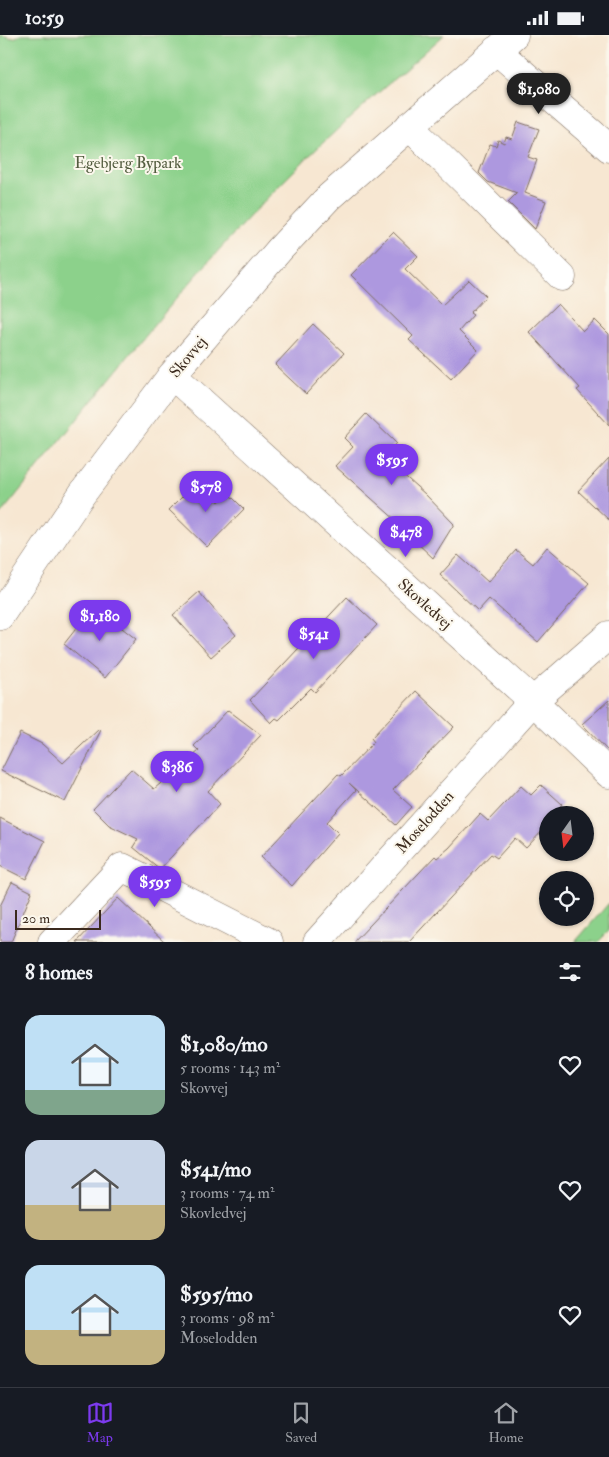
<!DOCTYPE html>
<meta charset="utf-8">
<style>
:root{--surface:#171b24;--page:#20242c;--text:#f1f3f6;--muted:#9ea1a6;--line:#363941;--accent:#7c3aed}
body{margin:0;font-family:"IM FELL Double Pica",serif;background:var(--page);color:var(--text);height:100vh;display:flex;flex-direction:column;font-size:19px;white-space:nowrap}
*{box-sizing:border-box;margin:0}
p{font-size:16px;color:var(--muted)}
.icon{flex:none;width:28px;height:28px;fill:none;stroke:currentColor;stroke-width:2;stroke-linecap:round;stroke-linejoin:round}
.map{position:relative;height:907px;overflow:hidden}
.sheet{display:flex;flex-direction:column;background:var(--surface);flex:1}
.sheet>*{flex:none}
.needle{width:32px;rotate:194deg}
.buttons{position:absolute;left:539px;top:771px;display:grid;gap:10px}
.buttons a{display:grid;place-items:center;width:55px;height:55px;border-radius:50%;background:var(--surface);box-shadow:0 1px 4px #0004;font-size:25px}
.scale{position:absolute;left:15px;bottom:12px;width:86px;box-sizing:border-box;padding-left:5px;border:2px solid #3b2a1e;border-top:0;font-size:14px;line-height:18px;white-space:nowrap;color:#3b2a1e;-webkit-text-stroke:4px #fbf7ec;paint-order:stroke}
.price{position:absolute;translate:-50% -42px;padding:0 11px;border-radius:18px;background:var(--accent);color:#fff;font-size:16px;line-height:32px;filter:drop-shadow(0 1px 2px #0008)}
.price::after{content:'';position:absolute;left:50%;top:30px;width:15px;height:11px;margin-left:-8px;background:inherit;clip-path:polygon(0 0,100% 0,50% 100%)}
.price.active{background:#222;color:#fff}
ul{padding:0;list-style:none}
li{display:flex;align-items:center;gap:15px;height:125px;padding:0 25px}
li span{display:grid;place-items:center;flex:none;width:140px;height:100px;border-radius:15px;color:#555}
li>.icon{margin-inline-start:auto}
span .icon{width:60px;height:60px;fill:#fffc;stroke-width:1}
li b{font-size:21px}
h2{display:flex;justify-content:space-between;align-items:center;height:60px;padding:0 25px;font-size:21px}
.status{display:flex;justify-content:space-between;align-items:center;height:35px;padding:0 25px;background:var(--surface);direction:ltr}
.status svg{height:14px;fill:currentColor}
.menu{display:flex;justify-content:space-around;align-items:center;height:70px;border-top:1px solid var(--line);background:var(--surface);font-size:14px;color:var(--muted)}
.menu a{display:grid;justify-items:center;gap:2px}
.menu .active{color:var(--accent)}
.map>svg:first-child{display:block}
.green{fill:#8cd18b;stroke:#647e54}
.building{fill:#ad98df}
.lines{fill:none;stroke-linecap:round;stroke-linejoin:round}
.minor-casing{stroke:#7d6c5d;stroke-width:29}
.minor{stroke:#fff;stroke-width:28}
.labels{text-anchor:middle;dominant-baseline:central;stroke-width:4;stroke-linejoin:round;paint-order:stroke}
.park-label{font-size:16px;fill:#535c3f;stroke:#fbf7ec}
.street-label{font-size:16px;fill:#3b2a1e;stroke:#fbf7ec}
</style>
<div class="status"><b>10:59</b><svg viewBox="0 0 49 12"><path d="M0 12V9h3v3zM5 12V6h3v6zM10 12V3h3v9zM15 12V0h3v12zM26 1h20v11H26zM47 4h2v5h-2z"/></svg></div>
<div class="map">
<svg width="609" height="907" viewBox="0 0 609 907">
<rect width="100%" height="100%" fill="#fbf7ec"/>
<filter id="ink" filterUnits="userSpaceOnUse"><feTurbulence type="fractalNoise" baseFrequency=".02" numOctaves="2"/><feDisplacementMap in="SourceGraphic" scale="10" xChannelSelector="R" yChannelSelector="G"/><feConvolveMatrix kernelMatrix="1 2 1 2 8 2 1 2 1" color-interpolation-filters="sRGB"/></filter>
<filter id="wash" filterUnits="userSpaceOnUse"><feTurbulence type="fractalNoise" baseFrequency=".0096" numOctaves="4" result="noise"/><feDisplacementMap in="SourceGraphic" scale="20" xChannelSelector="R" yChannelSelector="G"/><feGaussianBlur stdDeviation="1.12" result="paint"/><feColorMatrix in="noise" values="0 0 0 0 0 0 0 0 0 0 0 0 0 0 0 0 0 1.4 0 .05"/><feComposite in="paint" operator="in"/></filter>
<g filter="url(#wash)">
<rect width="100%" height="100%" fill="#f7e7d2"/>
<!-- green -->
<path class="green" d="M 0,0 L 13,3 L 21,0 L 444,0 C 397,42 348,83 303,127 C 193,234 97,361 0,480 Z
M 609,868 L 609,896 L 598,907 L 575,907 Z"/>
<g id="blocks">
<!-- building -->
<path class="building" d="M 518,87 L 539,94 L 528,122 L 537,125 L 525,158 L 546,166 L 535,194 L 508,167 L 517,158 L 488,147 L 479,138 L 490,109 L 496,111 L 498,105 L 504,108 L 506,102 L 512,104 Z
M 393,197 L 418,221 L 405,234 L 442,270 L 469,245 L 486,261 L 470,278 L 473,280 L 459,296 L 478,315 L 451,344 L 409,305 L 413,301 L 351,240 Z
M 558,269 L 583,296 L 595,285 L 609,299 L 609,390 L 577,355 L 580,353 L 529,297 Z
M 313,289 L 344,318 L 306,359 L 275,330 Z
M 366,379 L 396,408 L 383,422 L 425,459 L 454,489 L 433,523 L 413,504 L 415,502 L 335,431 L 353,412 L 344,403 Z
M 609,423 L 609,485 L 578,456 Z
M 198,446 L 219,467 L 228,458 L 244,474 L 207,512 L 169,475 Z
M 547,512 L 589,548 L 538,607 L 489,564 L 478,576 L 440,540 L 458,520 L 488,547 L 516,515 L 533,529 Z
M 199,557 L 236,600 L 211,622 L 173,580 Z
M 347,562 L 377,590 L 315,657 L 311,653 L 279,685 L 276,683 L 271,688 L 250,665 Z
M 94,571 L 136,604 L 105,643 L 64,609 Z
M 416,656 L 454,692 L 393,755 L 412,772 L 396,790 L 349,748 L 356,755 L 327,787 L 338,798 L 292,851 L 261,822 L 338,739 L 341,741 L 374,707 L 371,703 Z
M 609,665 L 609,717 L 582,689 Z
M 228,675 L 261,700 L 208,756 L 220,769 L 160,834 L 133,812 L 138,804 L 109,790 L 93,774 L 131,734 L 154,754 L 199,716 L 194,711 Z
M 99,694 L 101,695 L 65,767 L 1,736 L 20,698 L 42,709 L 63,728 Z
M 541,750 L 562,769 L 553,780 L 548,780 L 548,790 L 526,813 L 515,803 L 497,823 L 491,819 L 409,907 L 354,907 L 435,821 L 437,823 L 449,813 L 480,779 L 488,786 L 521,751 L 531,760 Z
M 0,783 L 45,806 L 26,844 L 0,831 Z
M 12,847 L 32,857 L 11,907 L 0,907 L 0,871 Z
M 118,863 L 165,907 L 77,907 Z"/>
</g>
</g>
<g filter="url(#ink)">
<use href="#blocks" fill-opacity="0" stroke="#7d6c5d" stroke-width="1"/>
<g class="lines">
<defs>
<path id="minor" d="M 496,15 L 609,113
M 409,91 L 562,242
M 172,340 L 533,666 L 609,739
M 0,581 L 82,459 L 172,340 L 280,214 L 329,162 L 514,0
M 52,907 L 122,832 L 269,907
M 317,907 L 533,666 L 609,600"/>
</defs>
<!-- minor casing -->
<use href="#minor" class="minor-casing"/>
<!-- minor -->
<use href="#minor" class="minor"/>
</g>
</g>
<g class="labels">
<!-- park labels -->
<g class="park-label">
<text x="128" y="128">Egebjerg Bypark</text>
</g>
<!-- street labels -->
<g class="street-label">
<text transform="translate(188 322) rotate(-50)">Skovvej</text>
<text transform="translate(425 569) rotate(42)">Skovledvej</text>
<text transform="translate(425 787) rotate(-48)">Moselodden</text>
</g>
</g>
</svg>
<div class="buttons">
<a><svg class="needle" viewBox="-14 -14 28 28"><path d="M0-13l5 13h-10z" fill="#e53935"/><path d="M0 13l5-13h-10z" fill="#9ea1a6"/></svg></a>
<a><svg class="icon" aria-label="locate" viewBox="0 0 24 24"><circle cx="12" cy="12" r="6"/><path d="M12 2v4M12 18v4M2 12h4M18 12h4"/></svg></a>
</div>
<div class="scale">20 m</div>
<b class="price active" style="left:539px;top:80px">$1,080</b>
<b class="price" style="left:392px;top:451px">$595</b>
<b class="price" style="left:206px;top:478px">$578</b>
<b class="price" style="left:406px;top:523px">$478</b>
<b class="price" style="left:100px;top:607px">$1,180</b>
<b class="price" style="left:314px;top:625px">$541</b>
<b class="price" style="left:177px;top:758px">$386</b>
<b class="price" style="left:155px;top:873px">$595</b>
</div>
<section class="sheet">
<h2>8 homes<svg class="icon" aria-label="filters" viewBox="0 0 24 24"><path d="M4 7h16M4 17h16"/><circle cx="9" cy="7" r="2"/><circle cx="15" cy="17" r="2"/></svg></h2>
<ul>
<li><span style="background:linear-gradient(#bfe0f5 75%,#7fa58c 0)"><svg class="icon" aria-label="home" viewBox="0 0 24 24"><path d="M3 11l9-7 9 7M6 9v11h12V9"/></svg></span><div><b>$1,080/mo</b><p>5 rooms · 143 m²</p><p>Skovvej</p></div><svg class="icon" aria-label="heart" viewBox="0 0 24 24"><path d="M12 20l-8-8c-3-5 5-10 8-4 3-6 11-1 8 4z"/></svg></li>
<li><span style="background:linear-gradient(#c9d6e8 65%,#c2b280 0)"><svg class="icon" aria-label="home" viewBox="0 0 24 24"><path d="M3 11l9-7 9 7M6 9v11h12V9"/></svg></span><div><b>$541/mo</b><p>3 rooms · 74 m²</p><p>Skovledvej</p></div><svg class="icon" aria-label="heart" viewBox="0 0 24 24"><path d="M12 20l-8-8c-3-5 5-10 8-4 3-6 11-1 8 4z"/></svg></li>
<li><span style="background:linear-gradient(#bfe0f5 65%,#c2b280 0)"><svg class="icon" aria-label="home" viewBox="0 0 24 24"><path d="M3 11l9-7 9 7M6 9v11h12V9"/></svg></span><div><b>$595/mo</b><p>3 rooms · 98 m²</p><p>Moselodden</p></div><svg class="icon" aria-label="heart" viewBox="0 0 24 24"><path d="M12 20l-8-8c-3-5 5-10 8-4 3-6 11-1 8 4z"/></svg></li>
</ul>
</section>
<nav class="menu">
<a class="active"><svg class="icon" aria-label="map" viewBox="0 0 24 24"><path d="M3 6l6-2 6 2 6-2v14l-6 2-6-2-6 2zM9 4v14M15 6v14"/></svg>Map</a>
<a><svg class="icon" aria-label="saved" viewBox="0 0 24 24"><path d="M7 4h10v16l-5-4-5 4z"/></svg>Saved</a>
<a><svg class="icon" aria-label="home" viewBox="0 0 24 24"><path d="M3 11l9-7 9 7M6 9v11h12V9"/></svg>Home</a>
</nav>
